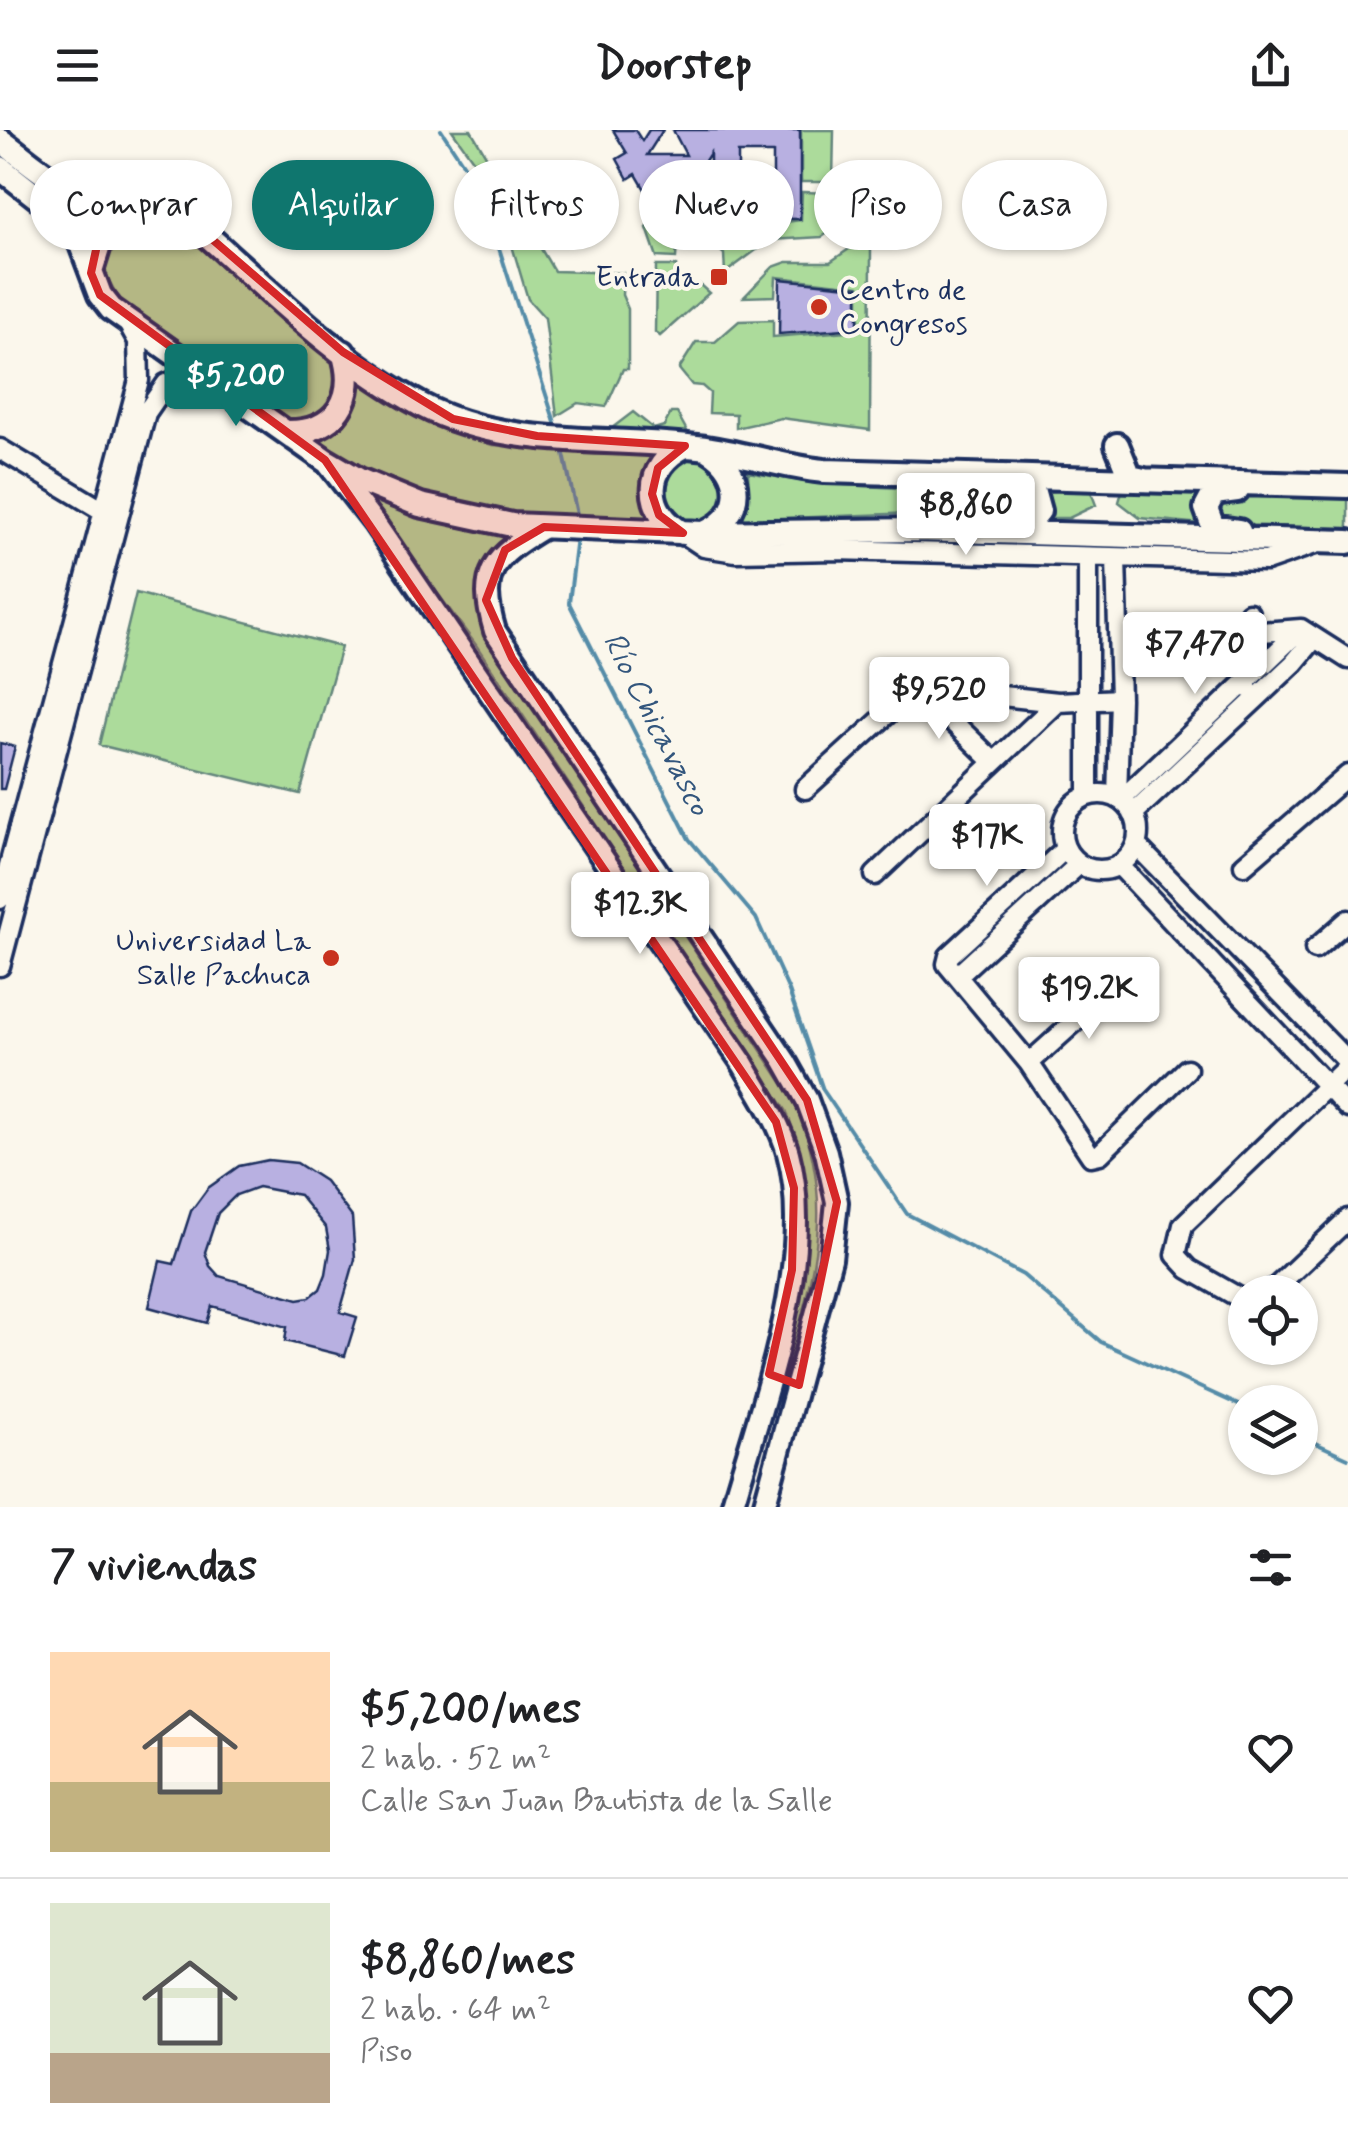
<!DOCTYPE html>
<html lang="es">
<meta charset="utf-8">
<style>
:root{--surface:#fff;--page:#f6f6f6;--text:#202124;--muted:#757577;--line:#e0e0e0;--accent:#0f766e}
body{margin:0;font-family:Mynerve,sans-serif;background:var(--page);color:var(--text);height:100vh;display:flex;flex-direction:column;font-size:38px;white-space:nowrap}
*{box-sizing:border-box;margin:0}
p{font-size:32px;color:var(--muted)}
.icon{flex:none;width:55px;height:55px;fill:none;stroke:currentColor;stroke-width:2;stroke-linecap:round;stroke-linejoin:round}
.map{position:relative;height:1377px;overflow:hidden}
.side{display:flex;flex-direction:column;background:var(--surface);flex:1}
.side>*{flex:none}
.banner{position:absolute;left:30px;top:30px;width:1290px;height:90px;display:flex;gap:20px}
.controls{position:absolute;left:1228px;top:1145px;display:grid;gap:20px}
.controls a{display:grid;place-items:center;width:90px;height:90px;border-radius:50%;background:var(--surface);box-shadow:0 2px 8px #0004;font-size:50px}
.price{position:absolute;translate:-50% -85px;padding:0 22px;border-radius:10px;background:#fff;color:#222;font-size:32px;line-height:65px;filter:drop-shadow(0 2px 5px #0008)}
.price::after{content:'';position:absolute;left:50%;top:60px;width:30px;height:22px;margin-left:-15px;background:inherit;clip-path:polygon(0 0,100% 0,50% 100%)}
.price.selected{background:var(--accent);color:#fff}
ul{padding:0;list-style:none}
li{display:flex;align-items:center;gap:30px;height:250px;padding:0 50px}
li+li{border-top:2px solid var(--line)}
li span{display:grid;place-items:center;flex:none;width:280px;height:200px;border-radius:0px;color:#555}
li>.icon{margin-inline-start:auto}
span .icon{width:120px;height:120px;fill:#fffc;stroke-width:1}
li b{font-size:42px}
h2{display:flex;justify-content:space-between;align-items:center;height:120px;padding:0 50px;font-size:42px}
.pill{padding:0 35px;border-radius:45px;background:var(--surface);box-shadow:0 2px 8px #0004;font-size:35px;line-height:90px}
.pill.selected{background:var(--accent);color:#fff}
header{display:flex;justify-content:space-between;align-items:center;height:130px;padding:0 50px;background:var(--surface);font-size:45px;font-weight:700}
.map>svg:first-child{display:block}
.green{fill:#acdb9b;stroke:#64857c;stroke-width:2.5}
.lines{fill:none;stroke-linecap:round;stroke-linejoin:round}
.stream{stroke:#558ca8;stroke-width:4}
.building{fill:#b8b0e1;stroke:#1b2f5e;stroke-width:2.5;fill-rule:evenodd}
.minor-casing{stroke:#1b2f5e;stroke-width:25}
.tertiary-casing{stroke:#1b2f5e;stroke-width:28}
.secondary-casing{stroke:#1b2f5e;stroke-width:30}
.minor{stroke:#fbf7ec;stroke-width:18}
.tertiary{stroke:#fbf7ec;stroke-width:20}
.secondary{stroke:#fbf7ec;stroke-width:22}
.marked{fill:#d62828;fill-opacity:0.2;stroke:#d62828;stroke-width:8;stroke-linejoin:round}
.poi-dot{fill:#c8321e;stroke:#fbf7ec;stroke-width:4}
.labels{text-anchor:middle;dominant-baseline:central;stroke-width:8;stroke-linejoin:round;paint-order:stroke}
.poi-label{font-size:30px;fill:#1b2f5e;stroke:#fbf7ec;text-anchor:end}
.water-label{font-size:32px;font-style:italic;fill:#33567d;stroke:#fbf7ec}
</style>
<header><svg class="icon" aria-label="menu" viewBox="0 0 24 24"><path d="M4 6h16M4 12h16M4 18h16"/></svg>Doorstep<svg class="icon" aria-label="share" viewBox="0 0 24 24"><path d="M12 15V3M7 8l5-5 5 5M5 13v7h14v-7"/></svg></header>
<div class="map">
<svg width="1348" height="1377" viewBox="0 0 1348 1377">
<rect width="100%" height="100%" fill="#fbf7ec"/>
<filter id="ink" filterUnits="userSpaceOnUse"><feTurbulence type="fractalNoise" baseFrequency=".01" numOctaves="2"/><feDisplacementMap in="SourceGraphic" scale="20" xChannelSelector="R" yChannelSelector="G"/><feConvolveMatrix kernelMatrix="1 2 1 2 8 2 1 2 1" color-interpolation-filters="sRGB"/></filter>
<g filter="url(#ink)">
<!-- green -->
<path class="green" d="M 452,0 L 471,0 L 554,141 L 623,143 L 622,165 L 628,179 L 628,239 L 623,239 L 606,277 L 578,273 L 557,286 L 545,188 L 528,169 L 496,62 Z
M 801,0 L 834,0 L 833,52 L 801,52 Z
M 802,62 L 833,63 L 833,99 L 822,107 L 770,110 L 725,143 L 724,124 L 712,114 L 712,96 L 758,96 L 801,90 Z
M 148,83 L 179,92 L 326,216 C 346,253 341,267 308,292 L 291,291 L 124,174 C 93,137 93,91 148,83 Z
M 657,84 L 699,85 L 699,114 L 677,114 L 676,128 L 657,127 L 647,98 Z
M 871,114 L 870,300 L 781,288 L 736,298 L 736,284 L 709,283 L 710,263 L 702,256 L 692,255 L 679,239 L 696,212 L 715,212 L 739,191 L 773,190 L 773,207 L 859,200 L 859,156 L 776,147 L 775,166 L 744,167 L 773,137 L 787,132 L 830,132 L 855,115 Z
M 656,136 L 676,136 L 676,153 L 699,154 L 709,163 L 660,206 L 655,202 Z
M 363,247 L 452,300 L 492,315 L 659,321 C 638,350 643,364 657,395 C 589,391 515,393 449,375 C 403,363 357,337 318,311 C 347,299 357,278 363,247 Z
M 633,282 L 654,299 L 664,296 L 671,283 L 677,283 L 693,312 L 599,308 Z
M662 359a33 33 0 1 1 66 0a33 33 0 1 1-66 0Z
M 748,342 L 812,353 L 1019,365 L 1025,371 L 1025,379 L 1019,384 L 914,383 L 739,390 L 749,371 Z
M 1041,353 L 1088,354 L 1096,375 L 1069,388 L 1046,388 L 1048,366 Z
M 1208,356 L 1201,394 L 1140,388 L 1119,372 L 1123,358 Z
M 363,363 C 411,386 459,402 512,404 C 462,443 479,483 503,533 L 796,973 C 834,1073 817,1126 792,1225 L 782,1228 C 801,1128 824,1081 786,980 L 476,515 Z
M 1230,364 L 1348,367 L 1348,398 L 1232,395 L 1219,389 L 1217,373 Z
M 136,463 L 341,517 L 300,664 L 99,615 Z"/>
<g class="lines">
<!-- stream -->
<path class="stream" d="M 441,0 L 480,59 L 558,302
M 562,315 L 578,389
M 577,408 L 569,473 L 689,709 L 756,788 L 789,861 L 823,960 L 907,1084 L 1023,1145 L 1101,1212 L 1245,1278
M 1300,1306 L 1348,1328"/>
</g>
<!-- building -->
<path class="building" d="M 613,0 L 635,0 L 642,11 L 649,0 L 663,0 L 647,25 L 686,25 L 673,0 L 800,0 L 800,89 L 710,88 L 710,23 L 676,76 L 654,75 L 636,44 L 628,49 L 617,29 L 627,23 ZM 738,23 L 773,23 L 773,58 L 738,58 Z
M 780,149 L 858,157 L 858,198 L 779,204 Z
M 0,613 L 15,617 L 4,659 L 0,659 Z
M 268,1030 L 297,1033 L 325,1051 L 352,1087 L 355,1129 L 340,1182 L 357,1187 L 345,1226 L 285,1211 L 287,1197 L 212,1176 L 207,1193 L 149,1177 L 160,1131 L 174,1134 L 191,1081 L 208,1058 L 239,1036 ZM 258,1057 L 299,1065 L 326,1098 L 330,1120 L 326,1144 L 320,1159 L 310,1167 L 298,1169 L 219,1146 L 210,1136 L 205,1122 L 218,1083 L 236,1065 Z"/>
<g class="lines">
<defs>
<path id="minor" d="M 0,319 L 105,382
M 683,403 L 704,417 L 736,422 L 835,420 L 1266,431 L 1315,414
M 1088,427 L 1088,665
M 1116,428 L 1120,569 L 1117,667
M 1248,503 L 1301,499 L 1348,529
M 917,557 L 994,632
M 1247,558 L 1249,483
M 805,659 L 917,557 L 1058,572 L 1120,569
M1062 702a38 38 0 1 1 76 0a38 38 0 1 1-76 0Z
M 1121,670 L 1301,499
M 1133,684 L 1294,533 L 1314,509
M 1136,715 L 1348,932
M 1065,719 L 949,826 L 947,834 L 1029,933 L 1091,1026 L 1100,1024 L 1187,939
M 1119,735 L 1348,978
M 1244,735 L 1348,645
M 875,745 L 1058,572
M 0,769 L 139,250 L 138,211 L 129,195
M 1315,819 L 1348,790
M 0,836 L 146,283 L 166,254 L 200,241
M 957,846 L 1078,735
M 1029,933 L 1116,855
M 1271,1162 L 1348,1089
M 1245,1171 L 1189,1139 L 1176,1125 L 1183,1095 L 1348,936"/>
<path id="tertiary" d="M 329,335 L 375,394 L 743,934 C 759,962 779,991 788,1023 C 817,1129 761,1274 732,1377
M 544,397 C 494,427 477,441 495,501 L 785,931 L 807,970 L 826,1022 L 837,1072 L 831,1129 L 764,1377"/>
<path id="secondary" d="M 0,10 C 28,30 58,59 92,68 C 123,76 155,70 184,85 C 259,150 333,228 421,275 C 510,322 616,304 712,319 C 750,325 785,337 824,341 L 1348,356
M 0,38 L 74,96 L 100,165 L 111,179 L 325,330 L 359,350 L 420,375 L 512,395 L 703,403 L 917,400 L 1348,412
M 92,138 L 106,93 L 136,75
M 286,302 C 336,303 358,268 343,222
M 1117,315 L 1130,347 L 1144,350
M 1237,360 L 1214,363 L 1206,378 L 1213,397 L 1239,401
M 1004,395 L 1028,394 L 1039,381 L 1033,359 L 1011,356
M 706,402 C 746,385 744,341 709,320
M 683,403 C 643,381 644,336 685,316"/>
</defs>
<!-- minor casing -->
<use href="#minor" class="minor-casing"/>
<!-- tertiary casing -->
<use href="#tertiary" class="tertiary-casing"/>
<!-- secondary casing -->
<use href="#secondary" class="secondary-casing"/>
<!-- minor -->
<use href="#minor" class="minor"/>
<!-- tertiary -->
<use href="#tertiary" class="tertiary"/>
<!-- secondary -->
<use href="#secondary" class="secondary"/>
</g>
</g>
<!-- marked area -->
<path class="marked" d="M 139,74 L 184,85 L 343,222 L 453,289 L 537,306 L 685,316 L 658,338 L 652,364 L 659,385 L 683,403 L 544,397 L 505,420 L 486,470 L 512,528 L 807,970 L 837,1072 L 799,1255 L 769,1244 L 792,1140 L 794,1058 L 776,992 L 325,330 L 100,165 L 91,143 L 99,106 L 118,83 Z"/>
<!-- markers -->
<g class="poi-dot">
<rect x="709" y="137" width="20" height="20" rx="5"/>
<circle cx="819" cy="177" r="10"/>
<circle cx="331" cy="828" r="10"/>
</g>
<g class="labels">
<!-- poi labels -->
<g class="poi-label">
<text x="699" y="147">Entrada</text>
<text x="839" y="160" text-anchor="start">Centro de<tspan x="839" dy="34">Congresos</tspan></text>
<text x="311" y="811">Universidad La<tspan x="311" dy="34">Salle Pachuca</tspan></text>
</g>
<!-- water labels -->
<g class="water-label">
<text transform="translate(656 594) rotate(63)">Río Chicavasco</text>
</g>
</g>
</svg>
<div class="controls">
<a><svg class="icon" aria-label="locate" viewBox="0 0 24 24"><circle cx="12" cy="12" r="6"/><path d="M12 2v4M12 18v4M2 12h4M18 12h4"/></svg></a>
<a><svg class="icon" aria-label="layers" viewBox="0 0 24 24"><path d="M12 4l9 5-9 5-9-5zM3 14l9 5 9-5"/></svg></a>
</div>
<b class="price selected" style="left:236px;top:299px">$5,200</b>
<b class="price" style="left:966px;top:428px">$8,860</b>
<b class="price" style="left:1195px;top:567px">$7,470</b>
<b class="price" style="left:939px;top:612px">$9,520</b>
<b class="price" style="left:987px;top:759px">$17K</b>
<b class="price" style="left:640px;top:827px">$12.3K</b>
<b class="price" style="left:1089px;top:912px">$19.2K</b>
<div class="banner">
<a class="pill">Comprar</a>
<a class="pill selected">Alquilar</a>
<a class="pill">Filtros</a>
<a class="pill">Nuevo</a>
<a class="pill">Piso</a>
<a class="pill">Casa</a>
</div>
</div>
<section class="side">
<h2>7 viviendas<svg class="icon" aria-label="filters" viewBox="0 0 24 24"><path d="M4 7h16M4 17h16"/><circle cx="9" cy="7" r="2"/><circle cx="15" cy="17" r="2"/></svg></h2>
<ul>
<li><span style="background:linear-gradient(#ffd9b3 65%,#c2b280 0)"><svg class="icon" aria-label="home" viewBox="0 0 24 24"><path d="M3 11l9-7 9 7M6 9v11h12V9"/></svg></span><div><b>$5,200/mes</b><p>2 hab. · 52 m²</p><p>Calle San Juan Bautista de la Salle</p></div><svg class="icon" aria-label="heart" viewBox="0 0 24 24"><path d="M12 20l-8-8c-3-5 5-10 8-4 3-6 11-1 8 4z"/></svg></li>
<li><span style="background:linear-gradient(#dfe7d0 75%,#b9a48a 0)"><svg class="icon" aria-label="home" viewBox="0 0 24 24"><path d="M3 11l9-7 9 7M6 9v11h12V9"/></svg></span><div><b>$8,860/mes</b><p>2 hab. · 64 m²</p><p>Piso</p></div><svg class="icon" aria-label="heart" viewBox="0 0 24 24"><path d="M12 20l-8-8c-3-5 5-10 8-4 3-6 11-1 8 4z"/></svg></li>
</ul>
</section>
